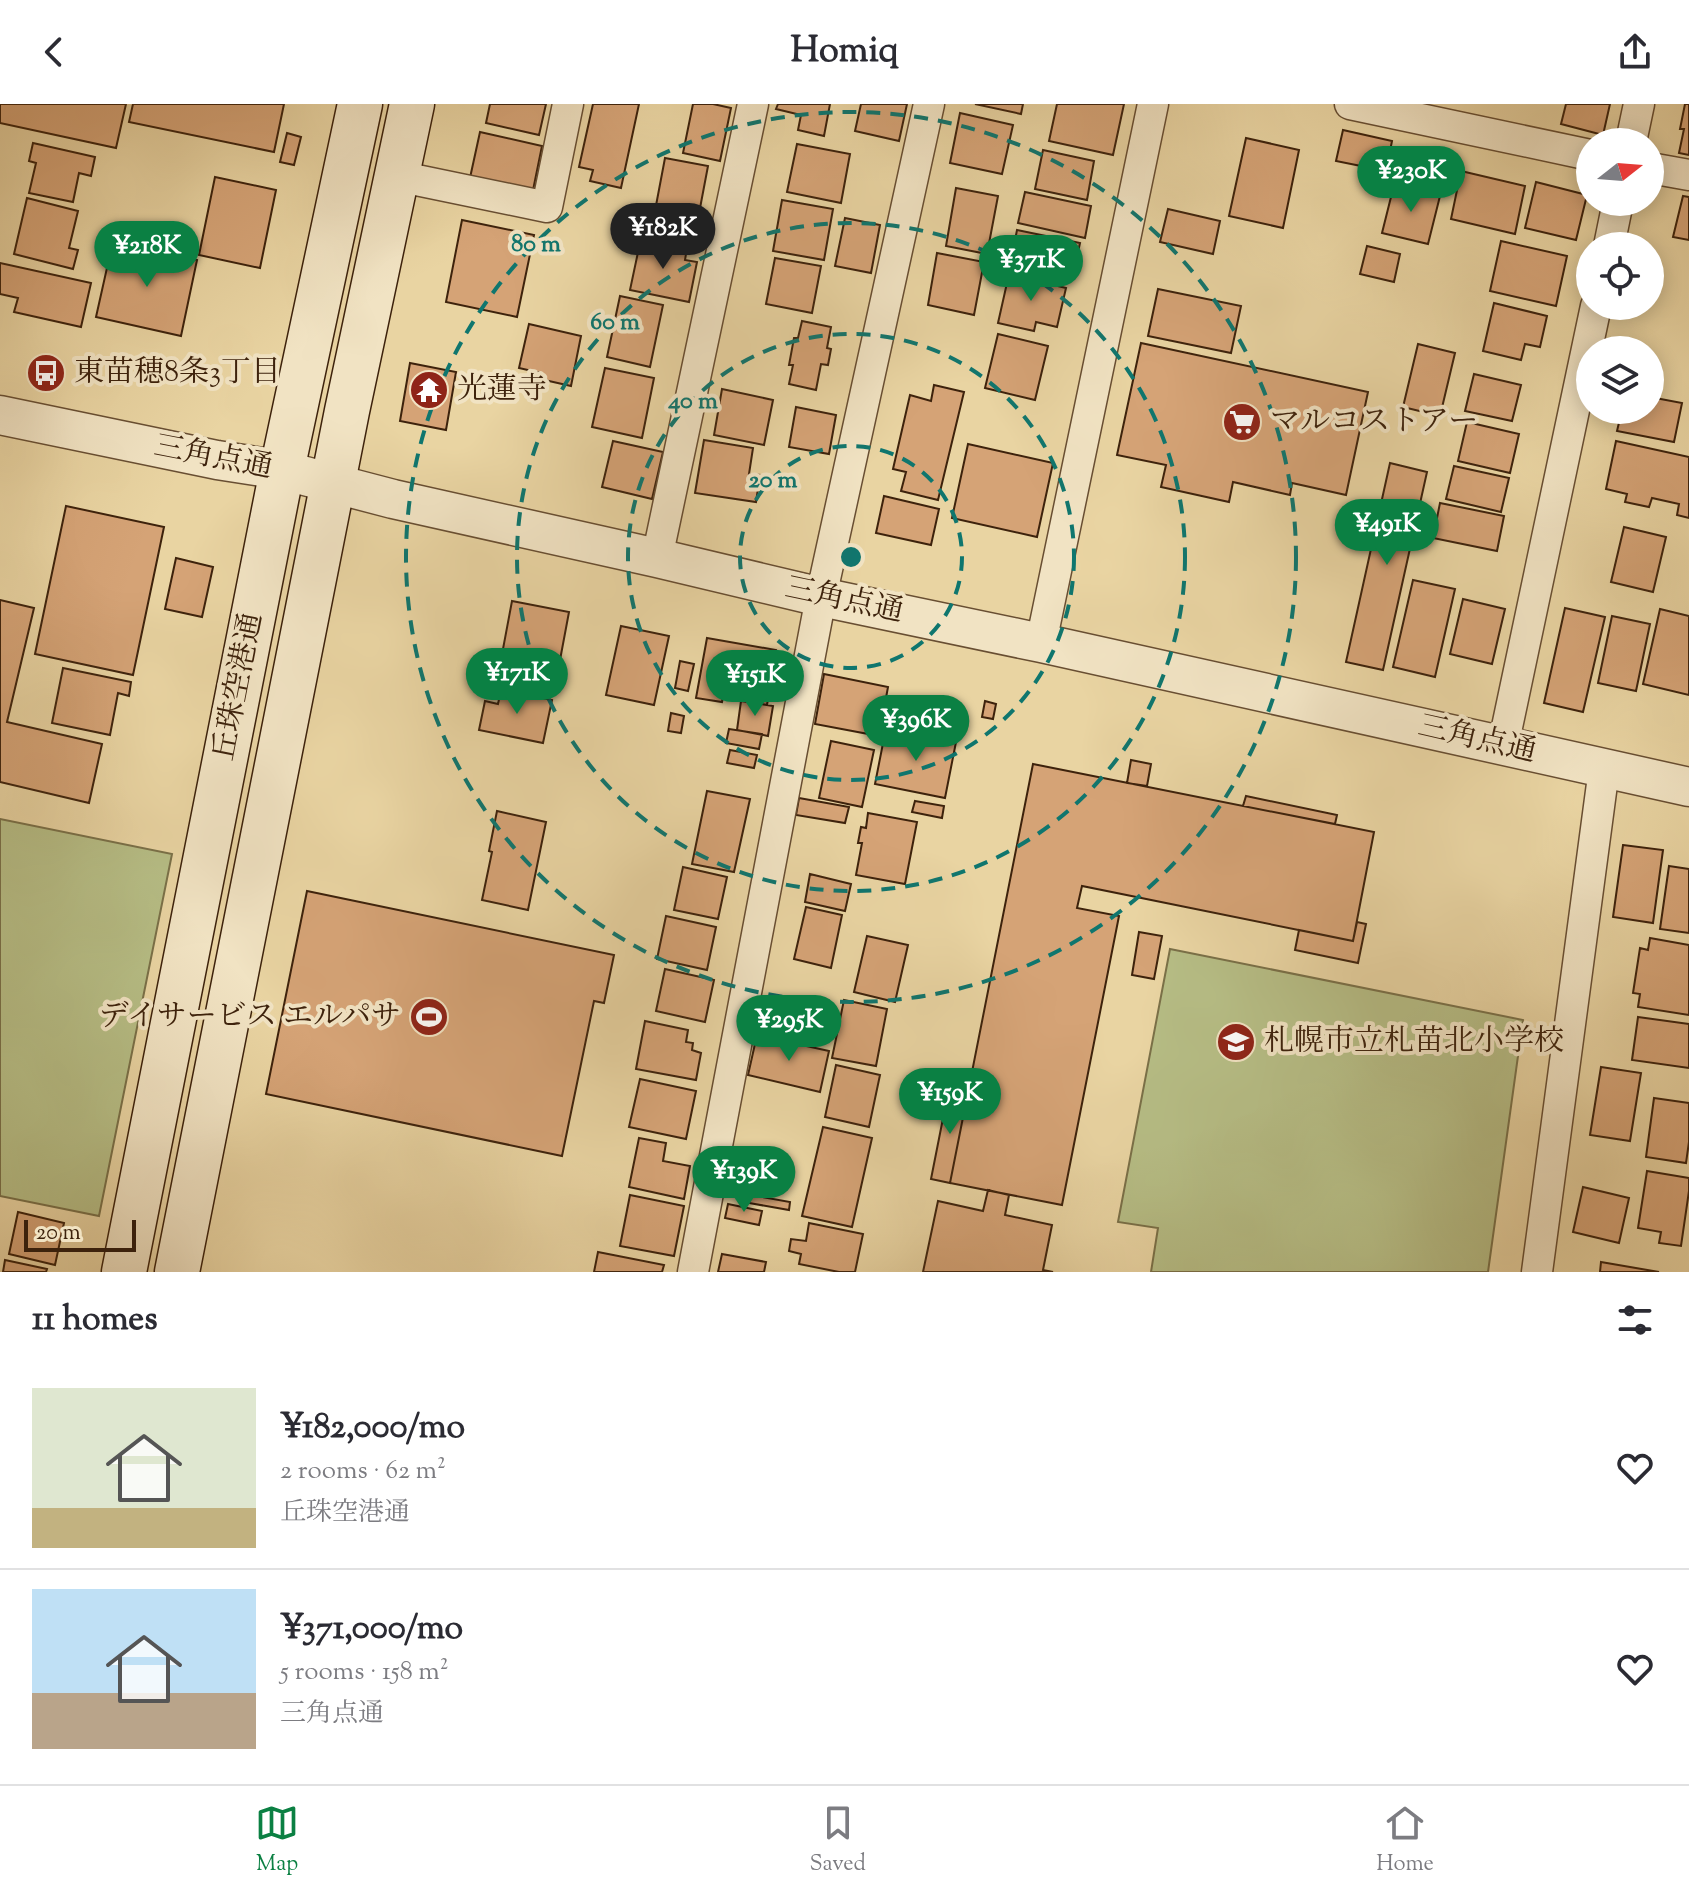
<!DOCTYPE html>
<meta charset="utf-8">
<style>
:root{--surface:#fff;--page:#f7f7f7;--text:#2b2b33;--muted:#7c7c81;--line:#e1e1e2;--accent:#0b8043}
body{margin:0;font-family:"Sorts Mill Goudy","Noto Serif JP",serif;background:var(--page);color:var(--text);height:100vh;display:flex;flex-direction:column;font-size:30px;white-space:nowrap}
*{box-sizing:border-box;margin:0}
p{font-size:26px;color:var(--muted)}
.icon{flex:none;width:44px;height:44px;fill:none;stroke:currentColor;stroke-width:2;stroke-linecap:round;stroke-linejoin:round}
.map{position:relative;height:1168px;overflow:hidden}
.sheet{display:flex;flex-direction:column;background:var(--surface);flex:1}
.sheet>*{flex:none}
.needle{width:52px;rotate:73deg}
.controls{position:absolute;left:1576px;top:24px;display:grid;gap:16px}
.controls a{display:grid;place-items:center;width:88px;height:88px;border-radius:50%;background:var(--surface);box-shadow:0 4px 20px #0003;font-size:40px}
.scale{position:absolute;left:24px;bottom:20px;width:112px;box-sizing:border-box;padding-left:8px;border:4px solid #3d220c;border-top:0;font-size:22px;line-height:28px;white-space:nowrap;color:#3d220c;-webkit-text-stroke:6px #f1e3c3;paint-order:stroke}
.price{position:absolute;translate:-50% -68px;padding:0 18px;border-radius:28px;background:var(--accent);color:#fff;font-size:26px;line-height:52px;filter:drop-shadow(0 2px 4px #0008)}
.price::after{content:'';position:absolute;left:50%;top:48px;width:24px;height:18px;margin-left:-12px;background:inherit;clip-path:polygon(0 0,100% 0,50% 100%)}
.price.on{background:#222;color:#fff}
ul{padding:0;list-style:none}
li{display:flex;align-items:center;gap:24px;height:200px;padding:0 32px}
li+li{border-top:2px solid var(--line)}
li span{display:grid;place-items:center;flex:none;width:224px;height:160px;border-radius:0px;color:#555}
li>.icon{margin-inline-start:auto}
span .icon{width:96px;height:96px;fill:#fffc;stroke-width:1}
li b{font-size:34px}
h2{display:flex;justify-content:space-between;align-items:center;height:96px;padding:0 32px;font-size:34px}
header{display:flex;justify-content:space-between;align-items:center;height:104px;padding:0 32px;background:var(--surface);font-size:36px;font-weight:700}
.menu{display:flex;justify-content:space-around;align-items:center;height:112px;border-top:2px solid var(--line);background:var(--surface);font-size:22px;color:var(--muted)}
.menu a{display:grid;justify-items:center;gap:4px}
.menu .on{color:var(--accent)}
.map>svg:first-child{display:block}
.green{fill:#b6bd85;stroke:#7a7048;stroke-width:2}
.building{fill:#d5a376;stroke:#3d220c;stroke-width:2}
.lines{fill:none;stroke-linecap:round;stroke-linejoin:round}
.minor-casing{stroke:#684e32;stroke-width:33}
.tertiary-casing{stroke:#684e32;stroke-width:41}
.secondary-casing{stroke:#3d220c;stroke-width:47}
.minor{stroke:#f1e3c3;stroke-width:30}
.tertiary{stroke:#f1e3c3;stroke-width:38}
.secondary{stroke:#f1e3c3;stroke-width:44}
.ring{fill:none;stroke:#0f766e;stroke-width:4;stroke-dasharray:14 10}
.labels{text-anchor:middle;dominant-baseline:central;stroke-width:8;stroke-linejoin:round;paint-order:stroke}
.poi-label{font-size:30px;fill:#3d220c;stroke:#f1e3c3;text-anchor:start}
.street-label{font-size:30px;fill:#3d220c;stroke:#f1e3c3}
.centre{fill:#0f766e;stroke:#f1e3c3;stroke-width:4}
.ring-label{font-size:24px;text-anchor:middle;font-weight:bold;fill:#0f766e;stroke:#f1e3c3;stroke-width:8;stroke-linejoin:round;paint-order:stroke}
</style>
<header><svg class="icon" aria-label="back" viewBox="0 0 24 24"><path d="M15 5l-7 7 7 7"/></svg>Homiq<svg class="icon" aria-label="share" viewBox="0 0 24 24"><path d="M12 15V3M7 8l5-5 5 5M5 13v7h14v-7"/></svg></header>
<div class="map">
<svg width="1689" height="1168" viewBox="0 0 1689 1168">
<rect width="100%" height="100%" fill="#e9d4a2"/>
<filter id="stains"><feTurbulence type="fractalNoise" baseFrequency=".0025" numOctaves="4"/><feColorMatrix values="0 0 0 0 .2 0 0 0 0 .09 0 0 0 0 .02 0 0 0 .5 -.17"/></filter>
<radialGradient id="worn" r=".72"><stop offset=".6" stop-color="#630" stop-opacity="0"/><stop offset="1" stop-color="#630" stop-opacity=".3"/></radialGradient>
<!-- green -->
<path class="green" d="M 0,715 L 172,750 L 99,1112 L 0,1092 Z
M 1170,845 L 1523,916 L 1488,1168 L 1151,1168 L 1158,1124 L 1118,1118 Z"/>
<!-- building -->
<path class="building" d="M 0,0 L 126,0 L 116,44 L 0,19 Z
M 133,0 L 284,0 L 274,48 L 129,18 Z
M 490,0 L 546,0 L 539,31 L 486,19 Z
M 593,0 L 639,0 L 621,84 L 590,77 L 593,66 L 579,63 Z
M 693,0 L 713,0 L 731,4 L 720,57 L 683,49 Z
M 778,0 L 830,0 L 824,32 L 798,26 L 801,11 L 776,5 Z
M 861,0 L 907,0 L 899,37 L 855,27 Z
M 975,0 L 1023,0 L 1021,10 Z
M 1057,0 L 1124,0 L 1113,51 L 1049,37 Z
M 1566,0 L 1610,0 L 1603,31 L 1561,20 Z
M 1685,0 L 1689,0 L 1689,51 L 1679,49 L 1684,25 L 1680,25 Z
M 960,9 L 1013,21 L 1002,70 L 950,59 Z
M 1343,26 L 1392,37 L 1386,67 L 1336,57 Z
M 480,28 L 542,42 L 531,96 L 468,83 Z
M 287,29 L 301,33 L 294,61 L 280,58 Z
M 1246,34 L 1299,46 L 1283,124 L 1229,112 Z
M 33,39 L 95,53 L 91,72 L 79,69 L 73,98 L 29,89 L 36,59 L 29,57 Z
M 797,40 L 850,50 L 841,99 L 787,88 Z
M 1043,46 L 1094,57 L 1087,96 L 1035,85 Z
M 665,54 L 708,62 L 697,120 L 654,112 Z
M 1461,67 L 1525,82 L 1515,130 L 1451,115 Z
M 215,73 L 276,86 L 260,164 L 199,151 Z
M 1536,78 L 1587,91 L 1576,136 L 1525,124 Z
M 1394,81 L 1440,92 L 1428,140 L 1382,129 Z
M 956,84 L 998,92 L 987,150 L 946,142 Z
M 1025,88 L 1091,102 L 1085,134 L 1018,119 Z
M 1683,92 L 1689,93 L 1689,136 L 1673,133 Z
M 27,94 L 78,107 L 69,144 L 78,146 L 73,165 L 14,150 Z
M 782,96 L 833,105 L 824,156 L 773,147 Z
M 1168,105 L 1220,117 L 1213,150 L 1160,138 Z
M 845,114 L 880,121 L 871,169 L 835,162 Z
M 462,116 L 534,131 L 517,213 L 446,198 Z
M 1017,126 L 1080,139 L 1072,175 L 1010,162 Z
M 641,134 L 687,144 L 685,156 L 697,158 L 689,198 L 630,186 Z
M 113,137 L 197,156 L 181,232 L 96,213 Z
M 1501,137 L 1567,152 L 1556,202 L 1490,187 Z
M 1367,142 L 1400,150 L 1394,178 L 1360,170 Z
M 937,149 L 984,158 L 974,211 L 928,201 Z
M 775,154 L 821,162 L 812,209 L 766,200 Z
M 0,159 L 91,179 L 81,223 L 14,208 L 18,194 L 0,190 Z
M 1009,170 L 1066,184 L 1057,223 L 1036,218 L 1034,227 L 998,219 Z
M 1158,185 L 1241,202 L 1231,249 L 1148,232 Z
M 620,192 L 663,201 L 650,263 L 607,253 Z
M 1494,199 L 1547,212 L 1540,243 L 1525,240 L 1521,256 L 1483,247 Z
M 802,217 L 831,223 L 827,244 L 831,245 L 828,261 L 821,260 L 816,286 L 789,280 L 793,261 L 789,261 L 794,234 L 798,234 Z
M 529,220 L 581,232 L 571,282 L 540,275 L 541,269 L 519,264 Z
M 998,230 L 1048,242 L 1035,296 L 985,284 Z
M 1141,239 L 1368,288 L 1346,391 L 1292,379 L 1290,391 L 1233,378 L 1229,398 L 1161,383 L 1166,361 L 1117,351 Z
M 1418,240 L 1455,249 L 1440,312 L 1403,303 Z
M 410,259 L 456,268 L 446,326 L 400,317 Z
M 605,264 L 654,274 L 642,334 L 592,323 Z
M 1474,270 L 1521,281 L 1512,317 L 1465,307 Z
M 934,281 L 964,288 L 938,396 L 901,387 L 906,368 L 893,365 L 910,291 L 931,297 Z
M 722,285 L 773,296 L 764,341 L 714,331 Z
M 1650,293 L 1682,299 L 1674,338 L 1617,327 L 1622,306 L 1650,306 Z
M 796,303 L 836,311 L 829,350 L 789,343 Z
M 1467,318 L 1519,330 L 1510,369 L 1458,357 Z
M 704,336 L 753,344 L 749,370 L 760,371 L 756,398 L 695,389 Z
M 613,337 L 663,348 L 652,395 L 602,383 Z
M 1616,337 L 1689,353 L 1689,414 L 1677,411 L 1679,400 L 1652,394 L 1649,403 L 1625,398 L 1627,390 L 1606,385 Z
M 968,340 L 1053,359 L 1037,433 L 952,414 Z
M 1390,359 L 1427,368 L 1383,566 L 1346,558 Z
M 1454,362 L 1509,374 L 1501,408 L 1446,395 Z
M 884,392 L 939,405 L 931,441 L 876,429 Z
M 1440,399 L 1504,412 L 1497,447 L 1433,434 Z
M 66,402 L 164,423 L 133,571 L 35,550 Z
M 1624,423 L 1666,433 L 1653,488 L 1611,478 Z
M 176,454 L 213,463 L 202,513 L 165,505 Z
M 1413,476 L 1455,485 L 1435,573 L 1393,563 Z
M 1463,495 L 1505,505 L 1492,560 L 1450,550 Z
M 0,496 L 34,504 L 7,618 L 102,640 L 89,699 L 0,678 Z
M 512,497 L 569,508 L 554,588 L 497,577 Z
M 1565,504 L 1605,513 L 1583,608 L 1544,599 Z
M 1660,505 L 1689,512 L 1689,591 L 1643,580 Z
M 1612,512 L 1650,520 L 1636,587 L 1598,579 Z
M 621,522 L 669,532 L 654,601 L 606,591 Z
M 707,534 L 776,546 L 767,601 L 723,593 L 722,598 L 696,594 Z
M 680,557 L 694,560 L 688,587 L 675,584 Z
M 63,564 L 131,578 L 129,592 L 118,589 L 110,631 L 52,619 Z
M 824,570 L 888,583 L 879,632 L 815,620 Z
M 501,586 L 552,596 L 543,639 L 479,626 L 485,597 L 498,600 Z
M 741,597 L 773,602 L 768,632 L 737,626 Z
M 985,597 L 996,600 L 993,615 L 982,613 Z
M 671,609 L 684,612 L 681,629 L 668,627 Z
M 886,624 L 956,638 L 945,694 L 875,680 Z
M 729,625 L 762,630 L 759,645 L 726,639 Z
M 831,637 L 874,646 L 862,703 L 819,694 Z
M 730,646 L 757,651 L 754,664 L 727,659 Z
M 1131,656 L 1151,660 L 1147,682 L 1127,679 Z
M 1033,660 L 1374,728 L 1353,837 L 1082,782 L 1077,804 L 1119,812 L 1062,1101 L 950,1079 Z
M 707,687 L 750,695 L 734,768 L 692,760 Z
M 1246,692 L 1337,711 L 1335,720 L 1243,702 Z
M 799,694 L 849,703 L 845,719 L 796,711 Z
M 915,697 L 944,702 L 942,714 L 912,708 Z
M 497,707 L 546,718 L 528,806 L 482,796 L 492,748 L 489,747 Z
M 868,709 L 917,718 L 905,780 L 856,771 L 862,739 L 858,739 L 861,723 L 866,724 Z
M 1623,741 L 1663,746 L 1653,819 L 1613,813 Z
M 1669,762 L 1689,765 L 1689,829 L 1660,825 Z
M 683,763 L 727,773 L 718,815 L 674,806 Z
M 810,770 L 851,780 L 845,807 L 805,798 Z
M 307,787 L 614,851 L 604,899 L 594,897 L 562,1052 L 266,990 Z
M 806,803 L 842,811 L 831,864 L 794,855 Z
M 666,812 L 716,823 L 707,866 L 657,855 Z
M 1357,818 L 1366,820 L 1358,859 L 1295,846 L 1299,826 L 1353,837 Z
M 1139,828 L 1162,832 L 1154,875 L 1132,871 Z
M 867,832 L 908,841 L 895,898 L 854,888 Z
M 1650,834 L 1689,841 L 1689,911 L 1638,903 L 1640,890 L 1633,889 L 1640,844 L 1648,846 Z
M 665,865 L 714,876 L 705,918 L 656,907 Z
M 844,896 L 887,905 L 876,962 L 832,954 Z
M 764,913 L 810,924 L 806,939 L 760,928 Z
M 1638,913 L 1689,920 L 1689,964 L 1632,956 Z
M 645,917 L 688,926 L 686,938 L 693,939 L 692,946 L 701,949 L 696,976 L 636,965 Z
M 757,931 L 829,947 L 820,988 L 748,971 Z
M 836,961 L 880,971 L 869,1023 L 825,1013 Z
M 1601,963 L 1641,969 L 1630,1037 L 1590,1031 Z
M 640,975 L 696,987 L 686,1035 L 629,1023 Z
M 949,984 L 968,988 L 950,1079 L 931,1075 Z
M 1654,994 L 1689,999 L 1689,1038 L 1686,1059 L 1646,1053 Z
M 823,1023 L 872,1034 L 852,1123 L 802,1112 Z
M 639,1034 L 666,1039 L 663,1057 L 690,1062 L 684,1095 L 629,1083 Z
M 1647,1067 L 1689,1074 L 1689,1087 L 1681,1142 L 1659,1139 L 1661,1128 L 1638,1124 Z
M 1583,1083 L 1629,1094 L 1619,1139 L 1573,1128 Z
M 988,1086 L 1009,1091 L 1005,1111 L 1052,1121 L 1043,1166 L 1053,1168 L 923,1168 L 938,1097 L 983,1107 Z
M 630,1091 L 684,1102 L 674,1152 L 620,1142 Z
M 751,1091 L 790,1098 L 789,1106 L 749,1099 Z
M 728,1100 L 762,1107 L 759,1121 L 725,1114 Z
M 18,1108 L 64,1119 L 55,1161 L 9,1150 Z
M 809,1119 L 863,1130 L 855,1168 L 839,1168 L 799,1160 L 801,1150 L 789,1147 L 791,1135 L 806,1137 Z
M 598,1148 L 664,1161 L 662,1168 L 594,1168 Z
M 722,1150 L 766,1158 L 764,1168 L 718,1168 Z
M 5,1156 L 47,1165 L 46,1168 L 3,1168 Z
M 1601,1158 L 1659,1168 L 1600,1168 Z"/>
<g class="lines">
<defs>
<path id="minor" d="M 1350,0 L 1590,51
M 1631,38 L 1639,0
M 1650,64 L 1689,71
M 397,72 L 547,103 L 568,0
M 1609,142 L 1618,98
M 657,454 L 753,0
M 1041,539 L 1153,0
M 1503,642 L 1596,202
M 693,1168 L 821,493 L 929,0
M 1537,1168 L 1604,665"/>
<path id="tertiary" d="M 0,311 L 217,356 L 282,366 L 393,395 L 657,454 L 821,493 L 1041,539 L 1689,683"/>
<path id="secondary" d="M 124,1168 L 282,366 L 360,0
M 177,1168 L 347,307 L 412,0"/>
</defs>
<!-- minor casing -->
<use href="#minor" class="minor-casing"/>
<!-- tertiary casing -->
<use href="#tertiary" class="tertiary-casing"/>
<!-- secondary casing -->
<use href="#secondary" class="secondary-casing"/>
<!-- minor -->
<use href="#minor" class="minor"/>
<!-- tertiary -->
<use href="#tertiary" class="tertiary"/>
<!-- secondary -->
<use href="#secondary" class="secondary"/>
</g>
<!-- distance rings -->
<g class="ring">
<circle cx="851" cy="453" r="111"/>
<circle cx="851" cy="453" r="223"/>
<circle cx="851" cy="453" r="334"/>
<circle cx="851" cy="453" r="445"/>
</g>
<!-- icons -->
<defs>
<symbol id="bus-disc" viewBox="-11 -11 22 22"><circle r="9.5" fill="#8f2418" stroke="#f1e3c3"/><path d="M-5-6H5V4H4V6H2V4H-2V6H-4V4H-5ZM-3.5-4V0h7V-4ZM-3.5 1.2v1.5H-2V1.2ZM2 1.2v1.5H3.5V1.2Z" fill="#fff"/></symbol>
<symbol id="temple-disc" viewBox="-11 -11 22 22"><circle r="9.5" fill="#8f2418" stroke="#f1e3c3"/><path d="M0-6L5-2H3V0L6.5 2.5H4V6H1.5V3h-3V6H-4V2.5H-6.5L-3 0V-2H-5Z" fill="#fff"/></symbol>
<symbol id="supermarket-disc" viewBox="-11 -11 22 22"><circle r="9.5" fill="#8f2418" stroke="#f1e3c3"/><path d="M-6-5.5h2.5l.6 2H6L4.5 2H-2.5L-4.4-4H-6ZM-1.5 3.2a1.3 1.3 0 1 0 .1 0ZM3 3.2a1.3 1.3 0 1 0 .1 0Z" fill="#fff"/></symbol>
<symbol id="stadium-disc" viewBox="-11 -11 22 22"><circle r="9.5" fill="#8f2418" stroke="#f1e3c3"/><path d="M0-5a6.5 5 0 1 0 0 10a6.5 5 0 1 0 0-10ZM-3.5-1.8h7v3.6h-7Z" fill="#fff"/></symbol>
<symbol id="school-disc" viewBox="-11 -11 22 22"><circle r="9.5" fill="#8f2418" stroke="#f1e3c3"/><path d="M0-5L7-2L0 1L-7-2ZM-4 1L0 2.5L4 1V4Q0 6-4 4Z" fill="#fff"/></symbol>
</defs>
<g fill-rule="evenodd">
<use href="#bus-disc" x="24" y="247" width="44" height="44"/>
<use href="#temple-disc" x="407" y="264" width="44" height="44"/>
<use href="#supermarket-disc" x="1220" y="296" width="44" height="44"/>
<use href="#stadium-disc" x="407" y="891" width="44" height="44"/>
<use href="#school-disc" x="1214" y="916" width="44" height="44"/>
</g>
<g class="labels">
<!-- poi labels -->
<g class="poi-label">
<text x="74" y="269">東苗穂8条3丁目</text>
<text x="457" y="286">光蓮寺</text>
<text x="1270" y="318">マルコストアー</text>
<text x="401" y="913" text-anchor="end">デイサービス エルパサ</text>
<text x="1264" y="938">札幌市立札苗北小学校</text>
</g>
<!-- street labels -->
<g class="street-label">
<text transform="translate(213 354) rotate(11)">三角点通</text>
<text transform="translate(844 497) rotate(12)">三角点通</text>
<text transform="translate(239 583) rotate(-79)">丘珠空港通</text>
<text transform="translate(1477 636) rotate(13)">三角点通</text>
</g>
</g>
<circle cx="851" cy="453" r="12" class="centre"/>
<g class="ring-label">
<text x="536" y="147">80 m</text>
<text x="615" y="225">60 m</text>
<text x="693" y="304">40 m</text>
<text x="773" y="383">20 m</text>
</g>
<rect width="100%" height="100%" filter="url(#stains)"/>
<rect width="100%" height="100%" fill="url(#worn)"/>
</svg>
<div class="controls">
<a><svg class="needle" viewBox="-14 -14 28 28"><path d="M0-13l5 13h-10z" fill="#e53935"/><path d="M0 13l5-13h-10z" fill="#7c7c81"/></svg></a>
<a><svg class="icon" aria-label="locate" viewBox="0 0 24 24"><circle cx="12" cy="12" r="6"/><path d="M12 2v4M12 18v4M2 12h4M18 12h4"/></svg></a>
<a><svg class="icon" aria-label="layers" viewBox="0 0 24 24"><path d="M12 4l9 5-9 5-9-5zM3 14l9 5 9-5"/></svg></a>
</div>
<div class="scale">20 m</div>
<b class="price" style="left:1411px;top:110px">¥230K</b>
<b class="price on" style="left:663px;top:167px">¥182K</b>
<b class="price" style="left:147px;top:185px">¥218K</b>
<b class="price" style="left:1031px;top:199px">¥371K</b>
<b class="price" style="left:1387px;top:463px">¥491K</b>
<b class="price" style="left:517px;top:612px">¥171K</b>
<b class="price" style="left:755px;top:614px">¥151K</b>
<b class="price" style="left:916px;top:659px">¥396K</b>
<b class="price" style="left:789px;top:959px">¥295K</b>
<b class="price" style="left:950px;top:1032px">¥159K</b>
<b class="price" style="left:744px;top:1110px">¥139K</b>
</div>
<section class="sheet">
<h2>11 homes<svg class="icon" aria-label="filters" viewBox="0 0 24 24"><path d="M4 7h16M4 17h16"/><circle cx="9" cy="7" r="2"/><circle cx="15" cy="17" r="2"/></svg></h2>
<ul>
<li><span style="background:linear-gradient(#dfe7d0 75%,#c2b280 0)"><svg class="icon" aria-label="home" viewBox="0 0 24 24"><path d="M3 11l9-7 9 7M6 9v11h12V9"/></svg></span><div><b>¥182,000/mo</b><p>2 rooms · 62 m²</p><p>丘珠空港通</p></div><svg class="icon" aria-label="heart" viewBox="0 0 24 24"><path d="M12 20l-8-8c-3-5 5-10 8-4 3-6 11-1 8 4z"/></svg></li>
<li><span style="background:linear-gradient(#bfe0f5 65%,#b9a48a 0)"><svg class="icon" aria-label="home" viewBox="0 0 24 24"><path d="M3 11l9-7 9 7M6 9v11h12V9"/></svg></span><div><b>¥371,000/mo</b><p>5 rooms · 158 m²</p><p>三角点通</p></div><svg class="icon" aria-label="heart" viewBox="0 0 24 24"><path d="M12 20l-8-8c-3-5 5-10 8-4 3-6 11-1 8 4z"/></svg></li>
</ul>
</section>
<nav class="menu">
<a class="on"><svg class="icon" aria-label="map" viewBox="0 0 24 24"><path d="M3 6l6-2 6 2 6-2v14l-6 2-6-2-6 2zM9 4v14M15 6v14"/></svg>Map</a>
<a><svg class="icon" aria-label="saved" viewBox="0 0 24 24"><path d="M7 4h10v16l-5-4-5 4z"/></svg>Saved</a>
<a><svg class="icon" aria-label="home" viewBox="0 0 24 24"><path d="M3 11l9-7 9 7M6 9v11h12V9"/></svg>Home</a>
</nav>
